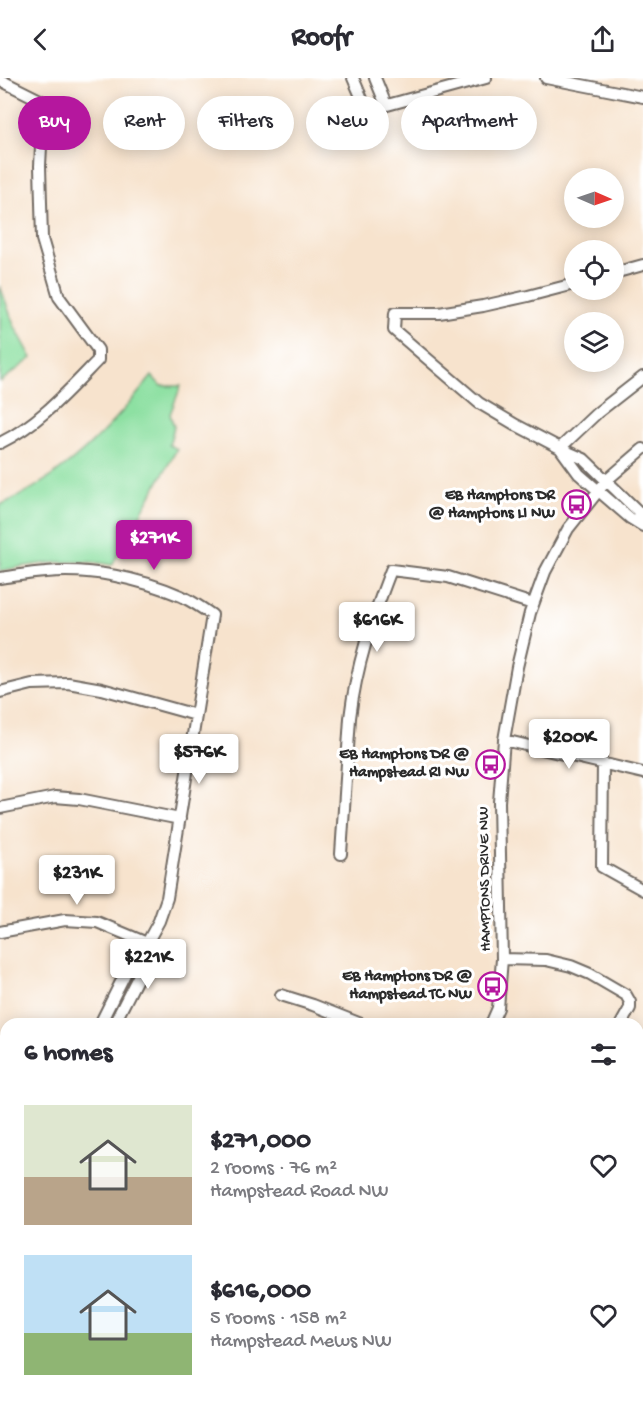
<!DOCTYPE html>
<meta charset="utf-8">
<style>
:root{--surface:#fff;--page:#f7f7f7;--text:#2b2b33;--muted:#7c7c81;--accent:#b5179e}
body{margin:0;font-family:"Gochi Hand",sans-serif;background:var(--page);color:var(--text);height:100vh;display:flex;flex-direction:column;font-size:22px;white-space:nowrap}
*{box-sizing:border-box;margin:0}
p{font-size:20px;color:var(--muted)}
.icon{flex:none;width:33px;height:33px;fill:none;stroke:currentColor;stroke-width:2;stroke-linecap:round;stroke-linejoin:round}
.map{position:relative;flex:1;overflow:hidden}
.side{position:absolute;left:0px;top:940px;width:644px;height:386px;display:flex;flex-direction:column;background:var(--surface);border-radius:18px 18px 0 0;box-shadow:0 3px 15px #0003}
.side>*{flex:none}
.hud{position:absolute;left:18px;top:18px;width:608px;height:54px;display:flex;gap:12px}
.needle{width:39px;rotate:92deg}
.tools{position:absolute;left:564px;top:90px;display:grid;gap:12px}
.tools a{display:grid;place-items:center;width:60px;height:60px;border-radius:50%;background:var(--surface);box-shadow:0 3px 15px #0003;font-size:30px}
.price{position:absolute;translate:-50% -51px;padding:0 14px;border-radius:6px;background:#fff;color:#222;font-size:20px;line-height:39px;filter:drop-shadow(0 2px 3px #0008)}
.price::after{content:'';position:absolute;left:50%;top:36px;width:18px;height:14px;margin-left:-9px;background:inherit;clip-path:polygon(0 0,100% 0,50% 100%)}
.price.current{background:var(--accent);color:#fff}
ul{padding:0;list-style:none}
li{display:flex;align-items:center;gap:18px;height:150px;padding:0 24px}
li span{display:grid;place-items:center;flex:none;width:168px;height:120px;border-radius:0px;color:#555}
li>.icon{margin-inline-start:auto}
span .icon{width:72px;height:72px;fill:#fffc;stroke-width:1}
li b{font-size:26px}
h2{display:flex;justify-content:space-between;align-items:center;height:72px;padding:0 24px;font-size:26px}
.tag{padding:0 21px;border-radius:27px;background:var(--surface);box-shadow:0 3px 15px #0003;font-size:21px;line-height:54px}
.tag.current{background:var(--accent);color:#fff}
header{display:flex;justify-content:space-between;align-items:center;height:78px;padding:0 24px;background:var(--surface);font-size:27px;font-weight:700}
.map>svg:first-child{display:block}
.built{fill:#e2d4f3}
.green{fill:#8de0a2;stroke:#5c8666;stroke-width:1.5}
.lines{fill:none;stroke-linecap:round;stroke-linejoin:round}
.minor-casing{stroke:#726b64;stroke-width:14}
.major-casing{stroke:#726b64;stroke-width:16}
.minor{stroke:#fff;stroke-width:10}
.major{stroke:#eec569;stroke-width:14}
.labels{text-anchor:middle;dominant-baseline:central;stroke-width:6;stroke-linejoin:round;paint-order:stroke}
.poi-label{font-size:16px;font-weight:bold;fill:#2b2b2b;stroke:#fff;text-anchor:end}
.street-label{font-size:16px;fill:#2b2b2b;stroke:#fff}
</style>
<header><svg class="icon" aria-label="back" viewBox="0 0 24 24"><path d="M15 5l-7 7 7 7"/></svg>Roofr<svg class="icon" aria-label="share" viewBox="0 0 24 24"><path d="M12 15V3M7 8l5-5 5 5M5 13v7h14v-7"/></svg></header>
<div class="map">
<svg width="643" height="1325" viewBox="0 0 643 1325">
<rect width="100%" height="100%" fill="#fff"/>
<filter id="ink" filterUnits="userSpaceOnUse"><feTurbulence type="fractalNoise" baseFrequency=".0167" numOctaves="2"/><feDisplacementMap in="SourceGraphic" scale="12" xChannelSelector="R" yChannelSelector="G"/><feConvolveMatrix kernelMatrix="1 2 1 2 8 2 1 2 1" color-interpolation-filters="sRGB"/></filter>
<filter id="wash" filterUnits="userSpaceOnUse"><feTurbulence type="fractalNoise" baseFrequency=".008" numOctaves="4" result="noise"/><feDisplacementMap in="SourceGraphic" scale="24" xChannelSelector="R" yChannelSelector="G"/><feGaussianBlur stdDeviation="1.35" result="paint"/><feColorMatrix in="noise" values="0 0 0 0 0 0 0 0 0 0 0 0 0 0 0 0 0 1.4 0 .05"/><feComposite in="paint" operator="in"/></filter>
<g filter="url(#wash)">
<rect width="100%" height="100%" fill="#f7e3cd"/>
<!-- built -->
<path class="built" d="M 0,1025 L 6,1025 L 6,1196 L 0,1184 Z"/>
<!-- green -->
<path class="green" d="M 0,208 L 14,247 L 32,280 L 0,304 Z
M 152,298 L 161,308 L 181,308 L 170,336 L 174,349 L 169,367 L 177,371 L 112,487 C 75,480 36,485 0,493 L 0,427 C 64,399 109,352 152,298 Z
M 643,1015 L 643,1113 L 638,1122 L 638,1024 Z
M 0,1184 L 6,1196 L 6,1264 L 0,1249 Z
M 29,1320 L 195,1320 L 184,1325 L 31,1325 Z
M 473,1320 L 524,1320 L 521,1325 L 470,1325 Z"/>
</g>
<g filter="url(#ink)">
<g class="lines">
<defs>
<path id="minor" d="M 353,0 L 366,30 L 369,32 L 486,0
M 375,0 L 386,27
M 546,0 L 643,19
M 0,2 L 40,22 L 43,29 L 40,88 L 42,161 L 59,219 L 98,272 L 98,282 C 68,313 39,346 0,365
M 614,195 L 643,187
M 574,206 L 528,218 L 483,228 L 439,235 L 395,235 L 394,252 L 479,325 L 516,347 L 560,370 L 597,335 L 643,299
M 560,370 L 579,396 L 630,440 L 643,448
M 561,371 L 584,381 L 643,438
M 0,500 C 15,498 30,495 46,494 C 91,490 139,500 181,518 C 192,523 202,530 212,537 L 167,820 L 159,843 L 147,865 L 129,888 L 100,946
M 0,614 L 32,606 L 68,605 L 102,611 L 196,637
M 504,662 L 643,695
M 603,685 L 602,789 L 643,812
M 0,730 L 55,719 L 79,721 L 180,741
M 341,776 L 350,640 C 356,588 372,541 391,492 L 448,499 L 533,526
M 0,854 L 65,842 L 97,844 L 147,865
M 502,881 L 546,882 L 571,888 L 590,896 L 626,917 L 630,924 L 630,930 L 621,946
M 281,917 L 313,927 L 361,946
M 114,946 L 142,891 L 146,870
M 491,946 L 498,930 L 502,881 L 499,724 L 504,662 L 517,589 L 530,535 L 545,494 L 568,451 L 607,402 L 643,371
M 0,996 L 6,996
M 0,1011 L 6,1011
M 638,1309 L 643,1303
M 237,1320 L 239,1325
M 380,1320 L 386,1325
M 401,1325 L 405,1320
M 624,1325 L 628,1320"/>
<path id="major" d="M 638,1141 L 643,1131
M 638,1192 L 643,1183
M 0,1297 L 6,1312
M 532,1325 L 535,1320
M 563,1325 L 566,1320"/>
</defs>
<!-- minor casing -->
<use href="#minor" class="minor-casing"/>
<!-- major casing -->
<use href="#major" class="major-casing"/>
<!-- minor -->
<use href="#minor" class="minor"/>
<!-- major -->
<use href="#major" class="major"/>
</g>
</g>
<!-- icons -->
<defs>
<symbol id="bus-ring" viewBox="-11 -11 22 22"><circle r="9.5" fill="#fff" stroke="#b5179e" stroke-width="1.5"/><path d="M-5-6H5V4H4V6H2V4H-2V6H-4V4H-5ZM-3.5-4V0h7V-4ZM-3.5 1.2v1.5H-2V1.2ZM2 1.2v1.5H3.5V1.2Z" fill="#b5179e"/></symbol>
</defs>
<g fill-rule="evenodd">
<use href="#bus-ring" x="560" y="410" width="33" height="33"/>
<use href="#bus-ring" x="474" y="670" width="33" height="33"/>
<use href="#bus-ring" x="476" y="892" width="33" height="33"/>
</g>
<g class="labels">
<!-- poi labels -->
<g class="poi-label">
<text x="555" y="418">EB Hamptons DR<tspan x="555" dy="18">@ Hamptons LI NW</tspan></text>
<text x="469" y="677">EB Hamptons DR @<tspan x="469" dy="18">Hampstead RI NW</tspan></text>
<text x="472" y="899">EB Hamptons DR @<tspan x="472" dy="18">Hampstead TC NW</tspan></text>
</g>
<!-- street labels -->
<g class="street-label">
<text transform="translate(486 801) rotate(-91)">HAMPTONS DRIVE NW</text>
</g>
</g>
</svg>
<div class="tools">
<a><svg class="needle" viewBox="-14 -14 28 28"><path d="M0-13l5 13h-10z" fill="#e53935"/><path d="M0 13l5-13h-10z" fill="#7c7c81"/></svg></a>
<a><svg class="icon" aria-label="locate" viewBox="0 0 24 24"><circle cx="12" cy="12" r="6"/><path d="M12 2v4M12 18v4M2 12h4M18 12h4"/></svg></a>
<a><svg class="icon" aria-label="layers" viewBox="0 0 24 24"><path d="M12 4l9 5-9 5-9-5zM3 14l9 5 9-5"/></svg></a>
</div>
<b class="price current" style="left:154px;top:493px">$271K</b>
<b class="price" style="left:377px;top:575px">$616K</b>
<b class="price" style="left:569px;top:692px">$200K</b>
<b class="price" style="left:199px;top:707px">$576K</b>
<b class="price" style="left:77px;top:828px">$231K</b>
<b class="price" style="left:148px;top:912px">$221K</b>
<div class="hud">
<a class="tag current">Buy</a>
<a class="tag">Rent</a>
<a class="tag">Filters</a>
<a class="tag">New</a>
<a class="tag">Apartment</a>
</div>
<section class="side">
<h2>6 homes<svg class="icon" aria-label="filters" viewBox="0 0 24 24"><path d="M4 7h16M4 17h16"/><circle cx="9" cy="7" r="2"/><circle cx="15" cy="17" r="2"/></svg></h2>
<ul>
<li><span style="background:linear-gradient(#dfe7d0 60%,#b9a48a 0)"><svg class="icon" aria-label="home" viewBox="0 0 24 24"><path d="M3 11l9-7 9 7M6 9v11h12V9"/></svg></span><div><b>$271,000</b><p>2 rooms · 76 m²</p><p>Hampstead Road NW</p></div><svg class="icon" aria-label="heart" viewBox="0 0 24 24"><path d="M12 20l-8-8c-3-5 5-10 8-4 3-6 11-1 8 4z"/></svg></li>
<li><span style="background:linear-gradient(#bfe0f5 65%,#8fb573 0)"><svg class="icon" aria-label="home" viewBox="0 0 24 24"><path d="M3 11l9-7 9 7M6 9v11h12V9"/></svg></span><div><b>$616,000</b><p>5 rooms · 158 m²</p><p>Hampstead Mews NW</p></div><svg class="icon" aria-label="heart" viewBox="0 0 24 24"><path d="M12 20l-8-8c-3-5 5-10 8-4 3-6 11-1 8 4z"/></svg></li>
</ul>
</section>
</div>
